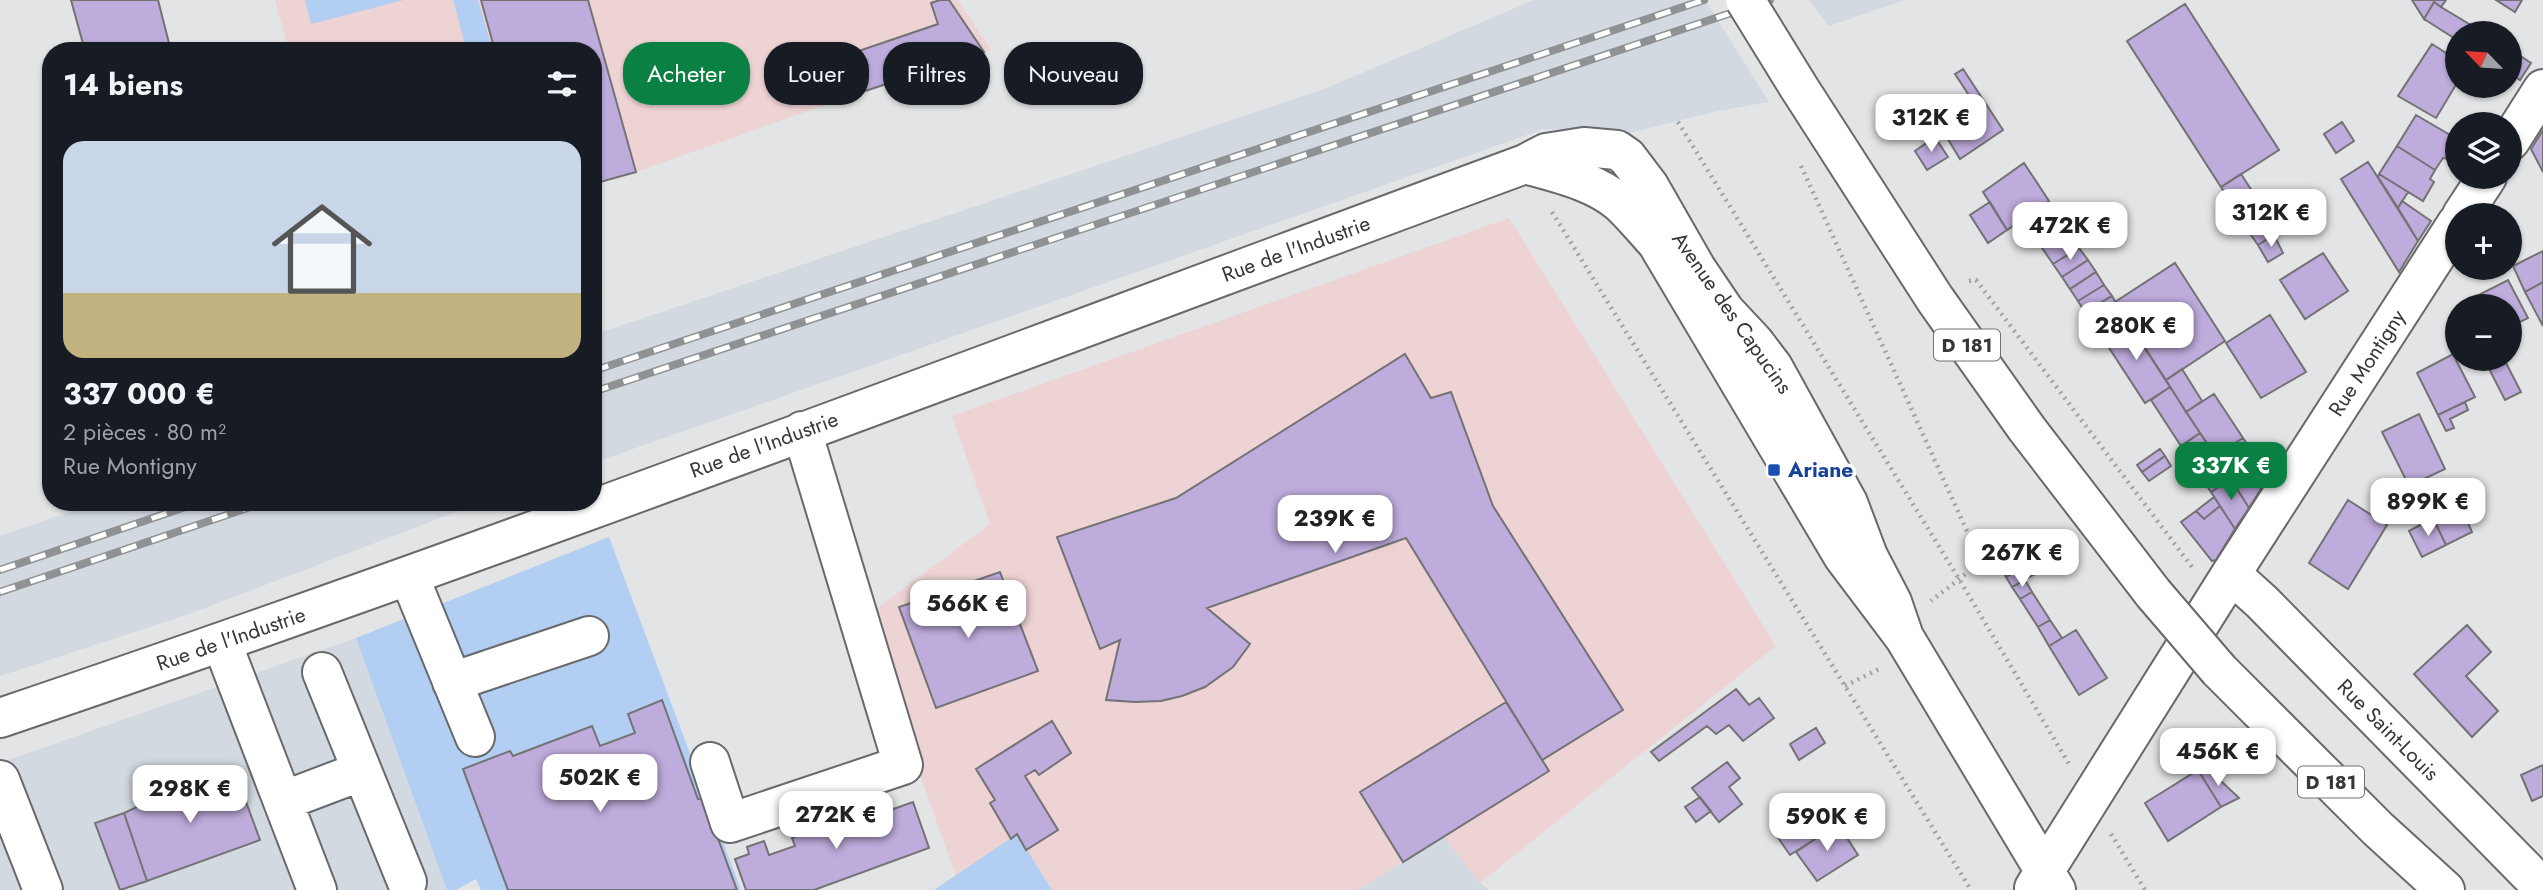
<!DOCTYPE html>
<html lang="fr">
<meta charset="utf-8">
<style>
:root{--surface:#171b24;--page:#242831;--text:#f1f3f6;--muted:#9ea1a6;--accent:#0b8043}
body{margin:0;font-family:Jost,sans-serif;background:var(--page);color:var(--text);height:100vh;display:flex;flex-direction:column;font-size:26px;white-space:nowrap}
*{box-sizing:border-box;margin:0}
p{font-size:23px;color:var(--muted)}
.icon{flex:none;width:38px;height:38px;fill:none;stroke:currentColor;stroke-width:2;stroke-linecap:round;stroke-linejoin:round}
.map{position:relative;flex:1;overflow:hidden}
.drawer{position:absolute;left:42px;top:42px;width:560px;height:469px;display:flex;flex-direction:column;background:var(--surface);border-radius:28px;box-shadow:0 2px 5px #0004}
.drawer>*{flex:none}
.guide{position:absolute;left:623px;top:42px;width:665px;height:63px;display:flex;gap:14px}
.needle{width:46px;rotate:295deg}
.controls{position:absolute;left:2445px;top:21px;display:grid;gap:14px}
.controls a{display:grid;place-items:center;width:77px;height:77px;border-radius:50%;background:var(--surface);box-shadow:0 2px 5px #0004;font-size:35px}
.price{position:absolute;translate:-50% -60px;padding:0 16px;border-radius:14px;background:#fff;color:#222;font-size:23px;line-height:46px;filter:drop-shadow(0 2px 4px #0008)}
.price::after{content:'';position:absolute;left:50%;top:42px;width:21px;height:16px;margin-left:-10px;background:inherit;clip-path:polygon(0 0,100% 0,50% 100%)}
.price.current{background:var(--accent);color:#fff}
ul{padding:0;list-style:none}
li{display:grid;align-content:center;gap:14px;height:371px;padding:0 21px}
li span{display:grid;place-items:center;height:217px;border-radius:21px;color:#555}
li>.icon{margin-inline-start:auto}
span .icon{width:126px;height:126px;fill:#fffc;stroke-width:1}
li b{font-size:30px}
h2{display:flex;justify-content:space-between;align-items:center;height:84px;padding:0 21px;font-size:30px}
.pill{padding:0 24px;border-radius:28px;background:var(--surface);box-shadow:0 2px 5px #0004;font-size:24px;line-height:63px}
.pill.current{background:var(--accent);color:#fff}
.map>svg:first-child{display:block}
.built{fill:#d3d9e0}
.education{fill:#eed3d4}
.green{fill:#b2cef2}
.building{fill:#beacdc;stroke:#737274;stroke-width:2}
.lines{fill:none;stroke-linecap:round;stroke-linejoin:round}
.minor-casing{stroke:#68696a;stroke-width:42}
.major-casing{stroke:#68696a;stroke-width:42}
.path{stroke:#a1a2a3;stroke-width:4.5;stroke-dasharray:2 5;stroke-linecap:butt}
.minor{stroke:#fff;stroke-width:38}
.major{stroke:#fff;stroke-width:38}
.rail-casing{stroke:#909192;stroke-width:8}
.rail{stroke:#fff;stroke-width:5;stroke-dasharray:16;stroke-linecap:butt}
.major-bridge-casing{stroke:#68696a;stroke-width:42;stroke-linecap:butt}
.major-bridge{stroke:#fff;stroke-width:38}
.transit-dot{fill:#1a4fb4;stroke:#fff;stroke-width:2.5}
.labels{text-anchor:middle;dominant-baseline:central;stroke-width:7;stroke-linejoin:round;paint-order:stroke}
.shield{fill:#fff;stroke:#737374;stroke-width:2}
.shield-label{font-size:19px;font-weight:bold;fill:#373738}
.street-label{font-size:21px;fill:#373738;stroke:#fff}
.transit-label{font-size:21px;font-weight:bold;fill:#164399;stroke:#fff;text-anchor:start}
</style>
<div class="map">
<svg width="2543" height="890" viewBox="0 0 2543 890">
<rect width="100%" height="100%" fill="#e3e4e5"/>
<!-- built -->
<path class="built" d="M 1534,0 L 1705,0 L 1769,102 L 1718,111 L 1630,133 L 1544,129 L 593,463 L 593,335 L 1324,89 Z
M 1809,0 L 1905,0 L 1829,26 Z
M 99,502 L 482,502 L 189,614 L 0,676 L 0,536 Z
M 356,638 L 447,890 L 0,890 L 0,763 Z
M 1444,837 L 1480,883 L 1489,890 L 1357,890 Z"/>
<!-- education -->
<path class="education" d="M 275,0 L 958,0 L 991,50 L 859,93 L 636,172 L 593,184 L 593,51 L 289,51 Z
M 1509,218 L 1776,646 L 1480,883 L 1444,837 L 1357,890 L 1052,890 L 1017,834 L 956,876 L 914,758 L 868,615 L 990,524 L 952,416 Z"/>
<!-- green -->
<path class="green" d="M 305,0 L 404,0 L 311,24 Z
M 453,0 L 478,0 L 493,51 L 467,51 Z
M 609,537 L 741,890 L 481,890 L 476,879 L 456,890 L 447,890 L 356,638 Z
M 1017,834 L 1052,890 L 934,890 Z"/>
<!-- building -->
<path class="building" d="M 71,0 L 158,0 L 171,51 L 85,51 Z
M 481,0 L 588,0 L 636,172 L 593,184 L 593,51 L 495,51 Z
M 940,0 L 949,0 L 984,52 L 859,93 L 835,59 L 938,24 L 931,3 Z
M 2412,0 L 2446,0 L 2441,7 L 2434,2 L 2424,19 Z
M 2496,0 L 2522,0 L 2515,12 Z
M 2434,2 L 2441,7 L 2484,33 L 2457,33 L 2457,40 L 2424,19 Z
M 2185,4 L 2279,150 L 2221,187 L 2127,41 Z
M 2432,44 L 2457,60 L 2457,83 L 2436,118 L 2398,96 Z
M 2510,49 L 2531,63 L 2520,80 L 2510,73 Z
M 1963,69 L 2003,130 L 1960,159 L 1943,131 L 1978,109 L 1955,74 Z
M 2416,115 L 2457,139 L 2457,144 L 2448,159 L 2443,158 L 2435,170 L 2397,146 Z
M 2342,122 L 2354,141 L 2336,153 L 2324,134 Z
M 2543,130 L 2543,172 L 2531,149 Z
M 1935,137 L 1948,157 L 1927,170 L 1915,151 Z
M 2397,146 L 2435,170 L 2430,179 L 2434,182 L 2423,201 L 2379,174 Z
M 2368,162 L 2418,241 L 2399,272 L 2341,179 Z
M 2024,163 L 2049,201 L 2007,230 L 1983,192 Z
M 2241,174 L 2267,214 L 2246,228 L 2221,187 Z
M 2379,174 L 2408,192 L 2398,208 L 2378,177 Z
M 2288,199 L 2300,217 L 2258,245 L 2246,228 Z
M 2402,201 L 2431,221 L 2418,241 L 2398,208 Z
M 1990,202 L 2007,230 L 1988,243 L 1970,215 Z
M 2065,224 L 2079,248 L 2053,264 L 2038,242 Z
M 2274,235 L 2283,253 L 2268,262 L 2258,245 Z
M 2079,248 L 2088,260 L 2062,277 L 2053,264 Z
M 2543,251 L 2543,282 L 2525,292 L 2513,266 Z
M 2323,253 L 2348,291 L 2305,319 L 2280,280 Z
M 2088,260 L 2096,272 L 2070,289 L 2062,277 Z
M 2175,263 L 2225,341 L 2166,380 L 2115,302 Z
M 2096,272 L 2104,285 L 2078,301 L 2070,289 Z
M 2508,280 L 2528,318 L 2514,325 L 2510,316 L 2510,306 L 2457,306 Z
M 2543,282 L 2543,326 L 2525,292 Z
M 2104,285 L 2112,296 L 2085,312 L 2078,301 Z
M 2112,296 L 2120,310 L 2094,326 L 2085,312 Z
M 2120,310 L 2127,321 L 2102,337 L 2094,326 Z
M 2270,315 L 2306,372 L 2261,398 L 2226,343 Z
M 2127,321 L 2170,387 L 2145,403 L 2102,337 Z
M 1405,354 L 1431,398 L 1451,392 L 1493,506 L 1623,710 L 1542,760 L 1406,538 L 1207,608 L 1250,644 L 1233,667 L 1205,687 L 1182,696 L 1161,701 L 1135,702 L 1106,700 L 1120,640 L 1100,649 L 1057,537 L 1176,498 Z
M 2453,354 L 2475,397 L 2438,415 L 2417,373 Z
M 2484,359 L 2504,359 L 2521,392 L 2505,400 Z
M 2182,369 L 2202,401 L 2186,412 L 2166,380 Z
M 2170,387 L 2200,433 L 2181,446 L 2151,400 Z
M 2214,394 L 2243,438 L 2215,455 L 2186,412 Z
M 2465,402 L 2468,410 L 2450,419 L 2454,428 L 2446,431 L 2438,415 Z
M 2419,414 L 2445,469 L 2409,486 L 2382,432 Z
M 2200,433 L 2217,459 L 2198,472 L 2181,446 Z
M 2243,438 L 2269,476 L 2249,508 L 2215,455 Z
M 2160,449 L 2165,456 L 2142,472 L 2137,465 Z
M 2165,456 L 2171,466 L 2149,481 L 2142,472 Z
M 2217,459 L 2231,479 L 2211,492 L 2198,472 Z
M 2231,479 L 2249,508 L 2235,529 L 2211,492 Z
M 2214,497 L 2220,506 L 2204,519 L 2196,511 Z
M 2348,500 L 2387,525 L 2348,589 L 2309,563 Z
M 2460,505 L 2472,532 L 2446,545 L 2433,518 Z
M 2220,506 L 2235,529 L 2216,560 L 2212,561 L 2181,522 L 2196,511 L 2204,519 Z
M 2433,518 L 2446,545 L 2422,557 L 2409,531 Z
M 2008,559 L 2015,572 L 2006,577 L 1999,565 Z
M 2033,561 L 2040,571 L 2012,587 L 2006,577 Z
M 1000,572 L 1038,671 L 936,708 L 899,607 Z
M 2025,580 L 2032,592 L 2020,599 L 2012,587 Z
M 2032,592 L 2050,620 L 2038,627 L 2020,599 Z
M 2050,620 L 2062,638 L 2049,646 L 2038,627 Z
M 2467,625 L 2491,652 L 2466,676 L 2498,711 L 2472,737 L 2414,674 Z
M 2076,630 L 2107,678 L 2079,695 L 2049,646 Z
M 1736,689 L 1749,705 L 1759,698 L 1774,718 L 1743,741 L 1729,725 L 1716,734 L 1707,726 L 1659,761 L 1651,752 Z
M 662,700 L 698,799 L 703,798 L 737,890 L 508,890 L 463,769 L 510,751 L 513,756 L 592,726 L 600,746 L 635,733 L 628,714 Z
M 1506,702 L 1549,771 L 1403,862 L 1360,792 Z
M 1052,721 L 1071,753 L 1039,775 L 1035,770 L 1025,776 L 1058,830 L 1026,850 L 1017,834 L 1011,839 L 990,803 L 995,800 L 976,769 Z
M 1816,728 L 1825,743 L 1799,760 L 1790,744 Z
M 1727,762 L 1740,778 L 1729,787 L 1742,804 L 1719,822 L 1692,788 Z
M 2543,765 L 2543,796 L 2532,801 L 2521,775 Z
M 2205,766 L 2239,798 L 2221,807 L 2198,770 Z
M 2198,770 L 2221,807 L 2168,841 L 2145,803 Z
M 235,772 L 260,840 L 147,881 L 124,813 L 137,807 L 134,796 L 166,784 L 170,796 Z
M 880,797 L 885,812 L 913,802 L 929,848 L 814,890 L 746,890 L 735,859 L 749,854 L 747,847 L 764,841 L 769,855 L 795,846 L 792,838 L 807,832 L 805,826 L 821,820 L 827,834 L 853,824 L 850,815 L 865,810 L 863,803 Z
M 1700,797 L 1711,811 L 1696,822 L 1685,807 Z
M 1811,803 L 1829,830 L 1790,855 L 1772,829 Z
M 124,813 L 147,881 L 120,890 L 95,823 Z
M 1838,824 L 1858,855 L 1817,881 L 1796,852 Z"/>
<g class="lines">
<defs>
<path id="minor" d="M 2510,141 L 2543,89
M 1525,164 C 1557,173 1594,181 1620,203 C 1633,215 1645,230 1657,243 L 1843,556 L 1904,637 L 2056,890
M 2462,215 L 2487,177
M 2231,574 L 2262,602 L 2543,888
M 409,576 L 475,737
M 222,643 L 317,890
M 322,672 L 407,882
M 452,682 L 589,636
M 0,718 C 512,545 1018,351 1525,164 L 1546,153 L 1584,147 L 1617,150 L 1627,157 L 1649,186 L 1696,268 L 1725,311 L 1754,342 L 1773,367 L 1848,503 L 1868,556 L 1892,602 L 1904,637
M 710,762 L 730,823 L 903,765 L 802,431
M 0,780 L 43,890
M 283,801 L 362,771
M 2034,888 L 2231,574 L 2457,223"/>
<path id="major" d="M 1798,86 L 1935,299 L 2027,429 L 2153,593
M 2219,670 L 2378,829 L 2445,890"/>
</defs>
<!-- minor casing -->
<use href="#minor" class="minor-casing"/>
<!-- major casing -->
<use href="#major" class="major-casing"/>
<!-- path -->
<path class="path" d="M 1678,122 L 1959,579 L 2069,764
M 1801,166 L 1981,562 L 1931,601
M 1552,212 L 1971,890
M 1969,281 L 1976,280 L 2192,567
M 1845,686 L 1879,669
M 2111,834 L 2145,890"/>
<!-- minor -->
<use href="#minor" class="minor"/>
<!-- major -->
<use href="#major" class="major"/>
<defs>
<path id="rail" d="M 593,371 L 1704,0
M 593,392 L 1770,0
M 0,570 L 200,502
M 0,592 L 265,502"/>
</defs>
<!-- rail casing -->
<use href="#rail" class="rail-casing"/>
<!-- rail -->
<use href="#rail" class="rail"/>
<defs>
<path id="major-bridge" d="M 1745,0 L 1798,86
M 2153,593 L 2219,670"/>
</defs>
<!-- major-bridge casing -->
<use href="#major-bridge" class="major-bridge-casing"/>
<!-- major-bridge -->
<use href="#major-bridge" class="major-bridge"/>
</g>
<!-- markers -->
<rect class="transit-dot" x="1767" y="463" width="14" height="14" rx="3.5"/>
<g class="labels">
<!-- shield labels -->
<g class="shield">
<rect x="1934" y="329.5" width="66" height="31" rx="5"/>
<rect x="2298" y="766.5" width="66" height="31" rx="5"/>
</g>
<g class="shield-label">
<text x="1967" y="345">D 181</text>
<text x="2331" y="782">D 181</text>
</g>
<!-- street labels -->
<g class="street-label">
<text transform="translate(1296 249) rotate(-20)">Rue de l'Industrie</text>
<text transform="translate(1732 313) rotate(55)">Avenue des Capucins</text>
<text transform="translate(2367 363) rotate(-57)">Rue Montigny</text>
<text transform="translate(764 445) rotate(-20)">Rue de l'Industrie</text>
<text transform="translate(231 639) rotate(-19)">Rue de l'Industrie</text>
<text transform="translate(2388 730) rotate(45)">Rue Saint-Louis</text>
</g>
<!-- transit labels -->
<g class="transit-label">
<text x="1788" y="470">Ariane</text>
</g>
</g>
</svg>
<div class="controls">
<a><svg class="needle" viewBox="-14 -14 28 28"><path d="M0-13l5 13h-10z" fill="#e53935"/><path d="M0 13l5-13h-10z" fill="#9ea1a6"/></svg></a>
<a><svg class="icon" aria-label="layers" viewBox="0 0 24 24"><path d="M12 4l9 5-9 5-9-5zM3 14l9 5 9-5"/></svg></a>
<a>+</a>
<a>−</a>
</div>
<b class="price" style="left:1931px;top:154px">312K €</b>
<b class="price" style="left:2271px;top:249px">312K €</b>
<b class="price" style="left:2070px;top:262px">472K €</b>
<b class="price" style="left:2136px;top:362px">280K €</b>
<b class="price current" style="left:2231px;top:502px">337K €</b>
<b class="price" style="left:2428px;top:538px">899K €</b>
<b class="price" style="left:1335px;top:555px">239K €</b>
<b class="price" style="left:2022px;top:589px">267K €</b>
<b class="price" style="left:968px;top:640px">566K €</b>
<b class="price" style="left:2218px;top:788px">456K €</b>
<b class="price" style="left:600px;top:814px">502K €</b>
<b class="price" style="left:190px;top:825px">298K €</b>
<b class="price" style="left:836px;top:851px">272K €</b>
<b class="price" style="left:1827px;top:853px">590K €</b>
<div class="guide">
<a class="pill current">Acheter</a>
<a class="pill">Louer</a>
<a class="pill">Filtres</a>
<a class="pill">Nouveau</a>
</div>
<section class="drawer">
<h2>14 biens<svg class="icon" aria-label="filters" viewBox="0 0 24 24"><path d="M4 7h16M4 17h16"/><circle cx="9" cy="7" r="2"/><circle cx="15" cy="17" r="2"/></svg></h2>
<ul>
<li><span style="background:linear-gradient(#c9d6e8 70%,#c2b280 0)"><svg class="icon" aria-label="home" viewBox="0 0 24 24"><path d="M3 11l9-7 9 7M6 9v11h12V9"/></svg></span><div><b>337 000 €</b><p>2 pièces · 80 m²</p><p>Rue Montigny</p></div></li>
</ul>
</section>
</div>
